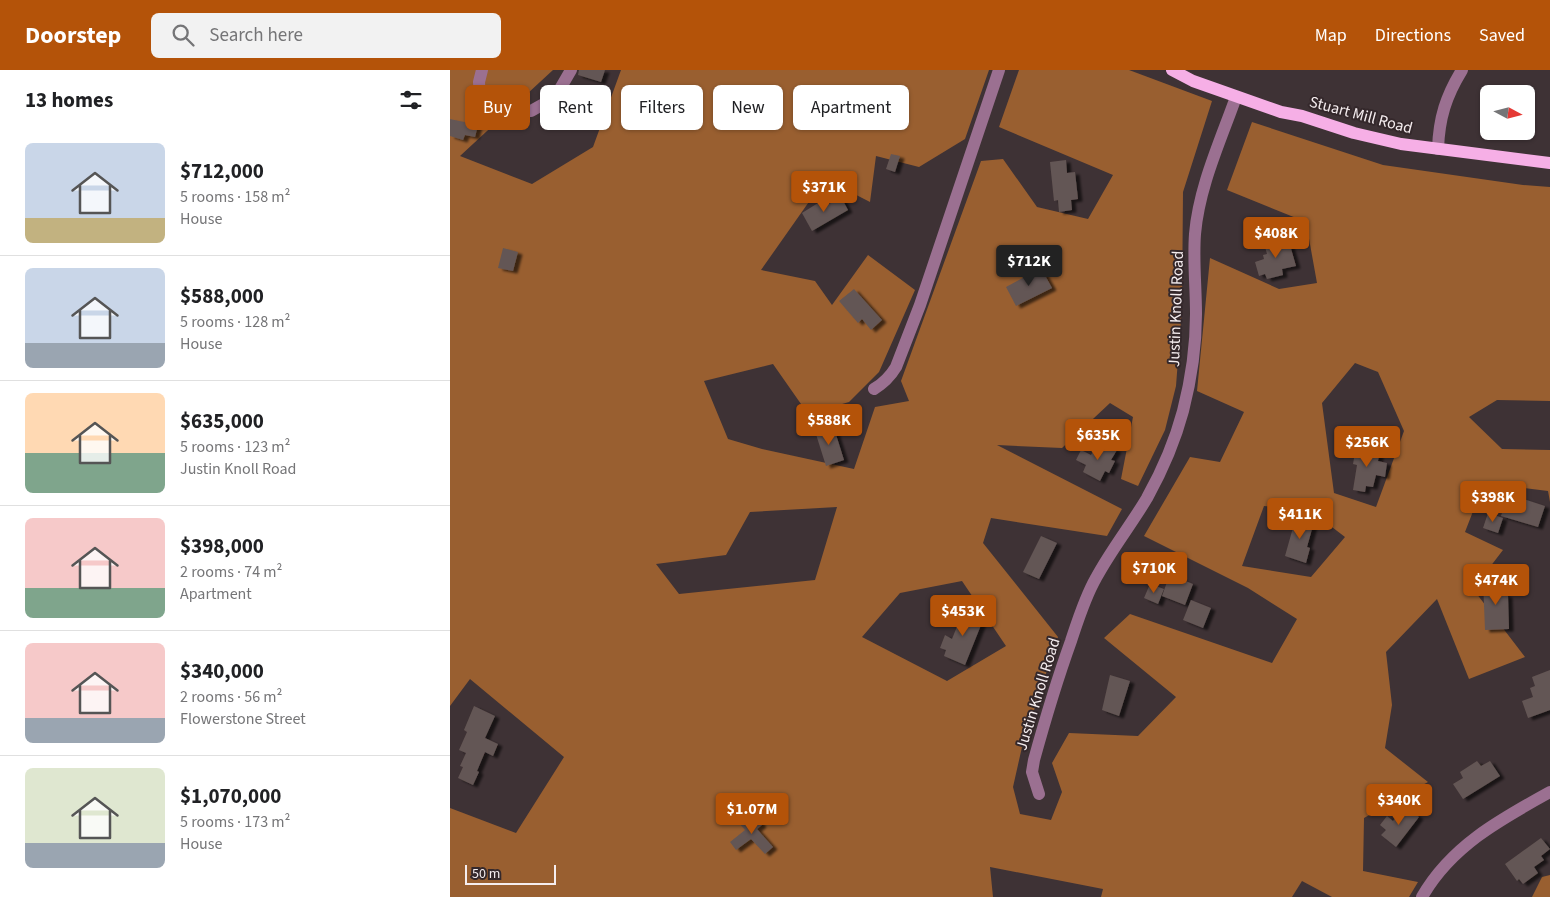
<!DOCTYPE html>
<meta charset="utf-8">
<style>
:root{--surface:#fff;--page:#f2f2f2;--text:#202124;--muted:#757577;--line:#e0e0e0;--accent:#b45309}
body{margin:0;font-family:"Source Sans 3",sans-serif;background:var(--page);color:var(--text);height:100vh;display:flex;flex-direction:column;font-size:19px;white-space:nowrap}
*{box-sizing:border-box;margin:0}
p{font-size:16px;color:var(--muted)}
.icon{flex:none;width:28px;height:28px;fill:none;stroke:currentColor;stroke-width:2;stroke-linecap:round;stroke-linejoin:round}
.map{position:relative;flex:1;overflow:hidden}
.details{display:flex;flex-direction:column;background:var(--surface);width:450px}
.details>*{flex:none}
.top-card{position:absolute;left:15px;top:15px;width:475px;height:45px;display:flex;gap:10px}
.needle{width:32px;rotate:97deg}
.buttons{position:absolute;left:1030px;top:15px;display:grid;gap:10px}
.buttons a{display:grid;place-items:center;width:55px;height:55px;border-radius:8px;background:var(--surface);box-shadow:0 1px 4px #0004;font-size:25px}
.scale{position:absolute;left:15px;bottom:12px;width:91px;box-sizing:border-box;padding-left:5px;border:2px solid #f5edef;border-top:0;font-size:14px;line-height:18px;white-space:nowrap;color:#f5edef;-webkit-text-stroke:4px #34282b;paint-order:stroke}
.price{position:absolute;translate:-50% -42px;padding:0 11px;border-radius:5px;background:var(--accent);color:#fff;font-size:16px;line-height:32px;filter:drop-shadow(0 1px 2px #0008)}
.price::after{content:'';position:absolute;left:50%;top:30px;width:15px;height:11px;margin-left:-8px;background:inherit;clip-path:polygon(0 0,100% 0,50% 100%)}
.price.current{background:#222;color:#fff}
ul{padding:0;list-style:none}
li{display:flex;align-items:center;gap:15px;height:125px;padding:0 25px}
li+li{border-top:1px solid var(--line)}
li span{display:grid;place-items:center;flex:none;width:140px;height:100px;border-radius:8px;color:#555}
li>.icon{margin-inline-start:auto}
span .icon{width:60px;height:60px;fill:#fffc;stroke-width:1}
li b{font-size:21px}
h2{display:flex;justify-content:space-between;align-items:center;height:60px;padding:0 25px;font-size:21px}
.chip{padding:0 18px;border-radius:8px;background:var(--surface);box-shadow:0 1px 4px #0004;font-size:18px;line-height:45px}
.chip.current{background:var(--accent);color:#fff}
header{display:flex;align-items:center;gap:30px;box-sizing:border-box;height:70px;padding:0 25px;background:var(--accent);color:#fff}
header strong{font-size:24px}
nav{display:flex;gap:28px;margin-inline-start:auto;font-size:18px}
.search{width:350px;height:45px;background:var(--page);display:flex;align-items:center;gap:12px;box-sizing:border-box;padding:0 18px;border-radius:8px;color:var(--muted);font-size:19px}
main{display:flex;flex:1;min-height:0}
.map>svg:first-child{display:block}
.forest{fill:#995f30;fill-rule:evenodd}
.building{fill:#645654;filter:url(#shadow)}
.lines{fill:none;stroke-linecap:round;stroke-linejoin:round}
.minor{stroke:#9b7091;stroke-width:12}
.major{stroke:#f6afe6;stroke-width:12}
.labels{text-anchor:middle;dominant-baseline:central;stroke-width:4;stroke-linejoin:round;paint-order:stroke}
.street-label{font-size:16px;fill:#f5edef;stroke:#34282b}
</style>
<header>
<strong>Doorstep</strong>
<div class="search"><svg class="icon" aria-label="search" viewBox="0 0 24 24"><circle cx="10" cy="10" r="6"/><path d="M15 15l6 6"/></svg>Search here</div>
<nav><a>Map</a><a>Directions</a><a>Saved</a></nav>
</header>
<main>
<section class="details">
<h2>13 homes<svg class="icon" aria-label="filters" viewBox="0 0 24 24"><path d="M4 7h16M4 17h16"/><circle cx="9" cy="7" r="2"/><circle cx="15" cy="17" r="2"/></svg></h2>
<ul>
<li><span style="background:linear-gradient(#c9d6e8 75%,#c2b280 0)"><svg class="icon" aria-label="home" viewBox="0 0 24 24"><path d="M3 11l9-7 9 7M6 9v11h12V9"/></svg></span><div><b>$712,000</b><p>5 rooms · 158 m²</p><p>House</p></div></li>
<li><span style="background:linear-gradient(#c9d6e8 75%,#9aa5b1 0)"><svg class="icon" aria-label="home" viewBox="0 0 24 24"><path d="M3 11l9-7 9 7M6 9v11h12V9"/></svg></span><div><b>$588,000</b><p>5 rooms · 128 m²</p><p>House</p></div></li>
<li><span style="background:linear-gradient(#ffd9b3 60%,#7fa58c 0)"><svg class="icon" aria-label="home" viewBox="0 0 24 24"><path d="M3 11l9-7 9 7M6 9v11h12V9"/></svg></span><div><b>$635,000</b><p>5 rooms · 123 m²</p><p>Justin Knoll Road</p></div></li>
<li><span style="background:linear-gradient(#f6c9c9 70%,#7fa58c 0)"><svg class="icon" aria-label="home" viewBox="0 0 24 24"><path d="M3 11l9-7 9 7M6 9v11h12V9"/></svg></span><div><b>$398,000</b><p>2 rooms · 74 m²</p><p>Apartment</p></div></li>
<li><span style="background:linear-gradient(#f6c9c9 75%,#9aa5b1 0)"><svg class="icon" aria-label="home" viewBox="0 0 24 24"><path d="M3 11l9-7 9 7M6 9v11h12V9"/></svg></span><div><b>$340,000</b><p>2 rooms · 56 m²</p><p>Flowerstone Street</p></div></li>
<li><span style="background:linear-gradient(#dfe7d0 75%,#9aa5b1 0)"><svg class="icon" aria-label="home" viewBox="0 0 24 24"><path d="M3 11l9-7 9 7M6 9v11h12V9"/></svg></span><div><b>$1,070,000</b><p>5 rooms · 173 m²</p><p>House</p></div></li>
</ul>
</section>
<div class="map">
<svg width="1100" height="827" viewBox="0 0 1100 827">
<defs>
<filter id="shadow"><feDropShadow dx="4.5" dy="2.5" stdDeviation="1" flood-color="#0009"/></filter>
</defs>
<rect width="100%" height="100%" fill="#3e3235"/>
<!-- forest -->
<path class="forest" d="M 0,0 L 103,0 L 10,86 L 82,114 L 143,77 L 171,0 L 539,0 L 515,69 L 469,97 L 426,86 L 420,132 L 375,109 L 311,200 L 365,211 L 382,235 L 418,185 L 465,220 L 429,302 L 399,332 L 358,344 L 323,294 L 254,311 L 278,369 L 312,379 L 404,399 L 425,337 L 459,331 L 451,311 L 531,91 L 553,89 L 587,137 L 638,149 L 663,105 L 549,57 L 569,0 L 679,0 L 762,31 L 733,122 L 732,237 L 726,316 L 715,360 L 688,416 L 671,409 L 683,347 L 660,333 L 612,378 L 547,375 L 672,439 L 657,466 L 541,448 L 533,473 L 608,567 L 572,677 L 563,717 L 570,744 L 601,750 L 612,722 L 602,693 L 619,663 L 688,666 L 726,627 L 654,568 L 680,544 L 822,593 L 847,549 L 798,518 L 694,466 L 740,387 L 770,392 L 794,342 L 747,321 L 760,188 L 829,219 L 867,213 L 856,152 L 777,120 L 802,52 L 933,95 L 1073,115 L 1100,117 L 1100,331 L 1047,330 L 1019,347 L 1052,379 L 1100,380 L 1100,432 L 1098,421 L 1034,413 L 1015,462 L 1053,480 L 1023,519 L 1075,587 L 1019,609 L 987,529 L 936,582 L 942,635 L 935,678 L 978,712 L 914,748 L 913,801 L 968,812 L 959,827 L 882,827 L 852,811 L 842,827 L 651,827 L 653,819 L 540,797 L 543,827 L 0,827 L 0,738 L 66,763 L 114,687 L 20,609 L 0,636 ZM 905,293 L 928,302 L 954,361 L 926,437 L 884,423 L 872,333 ZM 814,436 L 861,441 L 895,467 L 861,507 L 792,496 ZM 387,437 L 365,510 L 229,524 L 206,494 L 276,485 L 300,442 ZM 512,511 L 556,576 L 497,611 L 412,567 L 450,523 Z
M 1100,805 L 1100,827 L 1082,827 L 1092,807 Z"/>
<!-- building -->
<path class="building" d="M 129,0 L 155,0 L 151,12 L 128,5 Z
M 0,49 L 28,55 L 25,67 L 15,65 L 13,70 L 0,66 Z
M 441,84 L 450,86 L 445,102 L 436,99 Z
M 616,90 L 617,103 L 625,102 L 628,129 L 621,130 L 622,140 L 609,142 L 608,130 L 604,131 L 600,92 Z
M 391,127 L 398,140 L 362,161 L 352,143 L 376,128 L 379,134 Z
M 833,168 L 838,168 L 846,196 L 832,199 L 833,205 L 817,209 L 815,204 L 809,206 L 805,192 L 814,189 L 813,185 L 817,184 L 814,173 Z
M 53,178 L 68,182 L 63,201 L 48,198 Z
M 591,198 L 602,218 L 566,236 L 556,217 Z
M 404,219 L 432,250 L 421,260 L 412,249 L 408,253 L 389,231 Z
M 383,355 L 394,390 L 376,396 L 365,361 Z
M 649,371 L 667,380 L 661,390 L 665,391 L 659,403 L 655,401 L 650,411 L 633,402 L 636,395 L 626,390 L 631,380 L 641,385 Z
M 906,377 L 930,381 L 928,391 L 937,393 L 935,407 L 926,405 L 923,417 L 916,416 L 915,422 L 903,420 L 907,395 L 903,394 Z
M 1058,424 L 1095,436 L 1088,457 L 1051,446 Z
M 1038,443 L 1053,448 L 1048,463 L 1033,458 Z
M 846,447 L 864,452 L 857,477 L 860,478 L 856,493 L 835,486 Z
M 591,466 L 607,473 L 589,509 L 573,502 Z
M 723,506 L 743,514 L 735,535 L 712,526 L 717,512 L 720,513 Z
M 1033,511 L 1054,511 L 1055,525 L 1058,525 L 1059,559 L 1035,560 Z
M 700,514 L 714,519 L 708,534 L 694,528 Z
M 741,530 L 761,538 L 753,558 L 733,550 Z
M 518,538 L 535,545 L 515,595 L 494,586 L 496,580 L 490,578 L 495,565 L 502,569 L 510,549 L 513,550 Z
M 1100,600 L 1100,640 L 1078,648 L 1072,631 L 1083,627 L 1080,618 L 1085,616 L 1082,607 Z
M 660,605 L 680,611 L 669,646 L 652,640 Z
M 24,636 L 45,646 L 35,668 L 48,674 L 43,686 L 35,682 L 27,701 L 29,702 L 23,715 L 8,708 L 13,697 L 10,696 L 16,683 L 9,680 L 17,662 L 14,660 Z
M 1027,691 L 1031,696 L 1040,691 L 1050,706 L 1013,729 L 1003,714 L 1013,708 L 1010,702 Z
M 958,738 L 969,747 L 946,777 L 931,765 L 936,760 L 930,755 L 937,746 L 943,751 L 951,741 L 953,743 Z
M 303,743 L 308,750 L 310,748 L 309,750 L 312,755 L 307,759 L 323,777 L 315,784 L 301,769 L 286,780 L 280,772 L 295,760 L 289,753 Z
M 1091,768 L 1100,779 L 1091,786 L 1094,790 L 1084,797 L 1088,803 L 1073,814 L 1069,809 L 1067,811 L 1055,794 Z"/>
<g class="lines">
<!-- minor -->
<path class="minor" d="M 32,0 L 29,12 L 30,32 L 48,42 L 81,41 L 99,31 L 110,19 L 121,0
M 988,79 C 989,48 996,26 1012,0
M 424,319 C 434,313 440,307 446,297 L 470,235 L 549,0
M 589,724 L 582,702 L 584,690 C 595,650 607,610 621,571 C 628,550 635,527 646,508 C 661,480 681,455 697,428 C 712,401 725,371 733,341 C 741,310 746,276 746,244 C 746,217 743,191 745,164 C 749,117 770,72 786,27
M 972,827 C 1001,776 1051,749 1100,722"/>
<!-- major -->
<path class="major" d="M 722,0 L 743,11 L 831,42 L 852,46 L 904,63 L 951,74 L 1100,93"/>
</g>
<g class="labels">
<!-- street labels -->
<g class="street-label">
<text transform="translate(911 45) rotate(15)">Stuart Mill Road</text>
<text transform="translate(726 239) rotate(-88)">Justin Knoll Road</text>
<text transform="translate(588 624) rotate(-73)">Justin Knoll Road</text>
</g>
</g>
</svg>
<div class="buttons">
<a><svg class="needle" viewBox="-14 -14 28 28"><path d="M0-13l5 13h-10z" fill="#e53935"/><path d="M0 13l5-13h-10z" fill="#757577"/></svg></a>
</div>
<div class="scale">50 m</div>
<b class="price" style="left:374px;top:143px">$371K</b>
<b class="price" style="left:826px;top:189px">$408K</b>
<b class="price current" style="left:579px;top:217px">$712K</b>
<b class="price" style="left:379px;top:376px">$588K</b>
<b class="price" style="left:648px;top:391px">$635K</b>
<b class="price" style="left:917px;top:398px">$256K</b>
<b class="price" style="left:1043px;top:453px">$398K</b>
<b class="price" style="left:850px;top:470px">$411K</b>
<b class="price" style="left:704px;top:524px">$710K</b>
<b class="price" style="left:1046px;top:536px">$474K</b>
<b class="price" style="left:513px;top:567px">$453K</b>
<b class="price" style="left:949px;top:756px">$340K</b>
<b class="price" style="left:302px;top:765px">$1.07M</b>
<div class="top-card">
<a class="chip current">Buy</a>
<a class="chip">Rent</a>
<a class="chip">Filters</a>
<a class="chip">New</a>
<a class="chip">Apartment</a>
</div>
</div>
</main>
